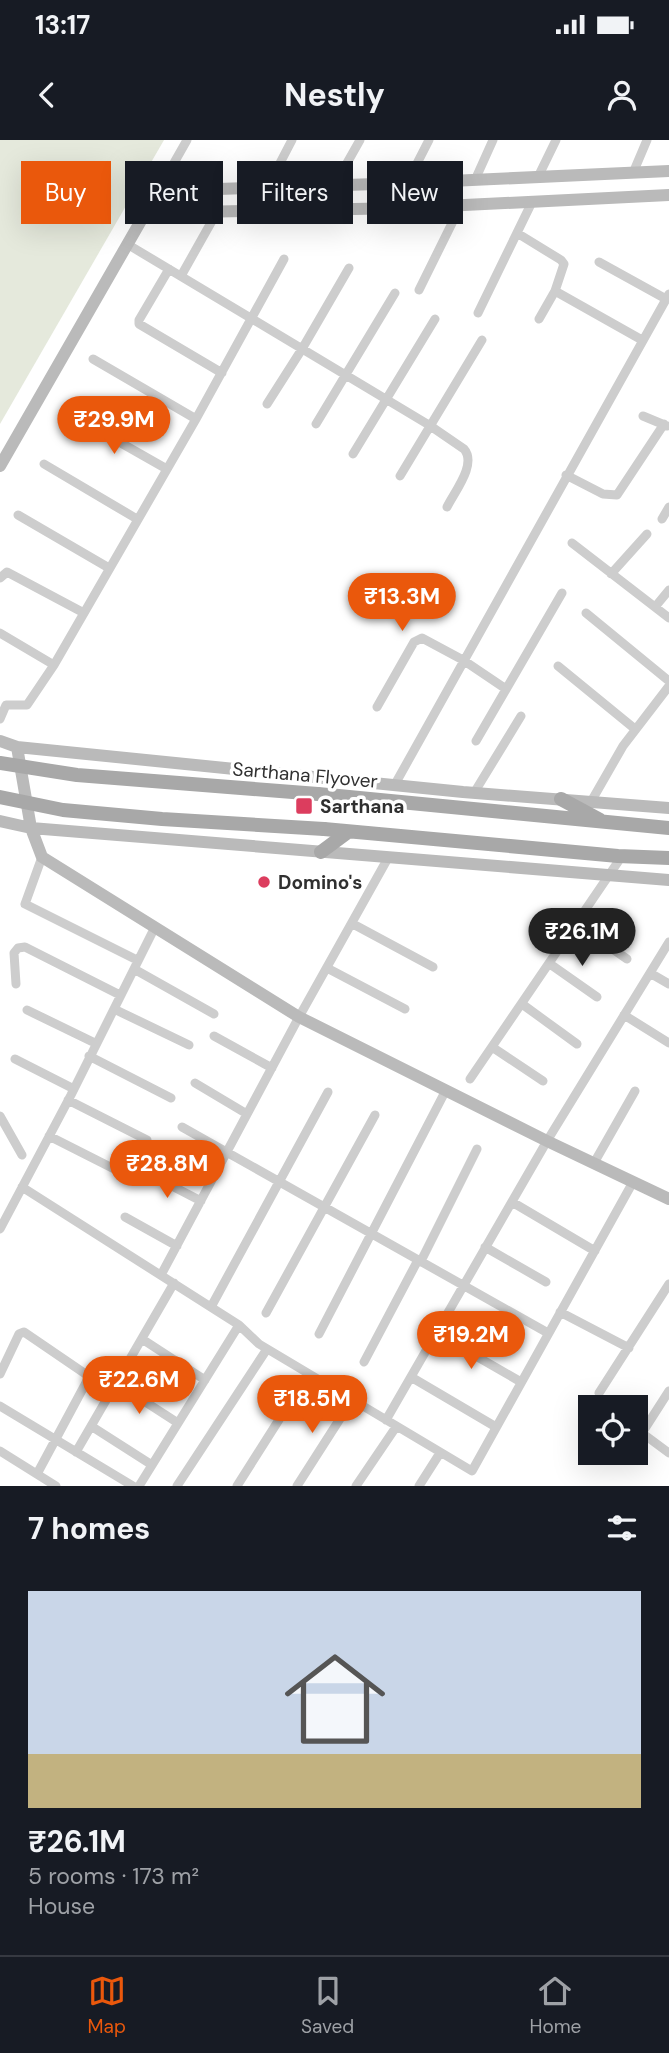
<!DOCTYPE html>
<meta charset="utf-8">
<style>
:root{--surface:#171b24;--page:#242831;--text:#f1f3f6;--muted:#9ea1a6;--line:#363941;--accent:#ea580c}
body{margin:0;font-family:"DM Sans",sans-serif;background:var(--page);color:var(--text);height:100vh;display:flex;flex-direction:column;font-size:26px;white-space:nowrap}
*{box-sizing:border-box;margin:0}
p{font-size:23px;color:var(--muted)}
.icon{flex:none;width:38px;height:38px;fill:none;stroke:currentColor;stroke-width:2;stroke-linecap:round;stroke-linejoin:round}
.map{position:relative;height:1346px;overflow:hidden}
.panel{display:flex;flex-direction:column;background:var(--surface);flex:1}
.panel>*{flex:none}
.guide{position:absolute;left:21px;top:21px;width:628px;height:63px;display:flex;gap:14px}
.buttons{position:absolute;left:578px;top:1255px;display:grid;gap:14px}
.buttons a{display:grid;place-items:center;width:70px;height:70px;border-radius:0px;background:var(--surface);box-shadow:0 7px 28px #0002;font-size:35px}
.price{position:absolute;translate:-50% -60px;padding:0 16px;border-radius:24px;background:var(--accent);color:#fff;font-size:23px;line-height:46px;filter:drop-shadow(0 2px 4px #0008)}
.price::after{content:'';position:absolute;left:50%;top:42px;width:21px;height:16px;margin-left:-10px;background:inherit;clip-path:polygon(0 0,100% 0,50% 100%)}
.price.selected{background:#222;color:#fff}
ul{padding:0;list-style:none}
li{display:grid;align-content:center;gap:14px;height:371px;padding:0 28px}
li+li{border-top:2px solid var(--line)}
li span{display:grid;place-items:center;height:217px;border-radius:0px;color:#555}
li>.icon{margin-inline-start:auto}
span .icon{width:126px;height:126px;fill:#fffc;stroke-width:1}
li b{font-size:30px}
h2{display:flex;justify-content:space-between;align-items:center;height:84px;padding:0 28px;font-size:30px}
.chip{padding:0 24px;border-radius:0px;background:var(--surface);box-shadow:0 7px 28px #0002;font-size:24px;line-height:63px}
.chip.selected{background:var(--accent);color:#fff}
.status{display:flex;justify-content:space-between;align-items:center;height:49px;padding:0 35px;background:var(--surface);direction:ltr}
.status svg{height:19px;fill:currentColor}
header{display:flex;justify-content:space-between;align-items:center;height:91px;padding:0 28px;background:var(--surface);font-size:32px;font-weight:700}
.dock{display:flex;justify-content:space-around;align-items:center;height:98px;border-top:2px solid var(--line);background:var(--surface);font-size:19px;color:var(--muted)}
.dock a{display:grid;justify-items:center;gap:4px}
.dock .selected{color:var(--accent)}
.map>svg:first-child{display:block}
.green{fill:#e5e9dc}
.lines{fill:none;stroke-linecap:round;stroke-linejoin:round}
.street{stroke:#cdcdcd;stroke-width:9}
.secondary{stroke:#bababa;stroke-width:12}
.primary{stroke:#a8a8a8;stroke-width:14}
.primary-bridge{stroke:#a8a8a8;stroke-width:14}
.poi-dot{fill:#dc3d5e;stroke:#fff;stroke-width:2.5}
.labels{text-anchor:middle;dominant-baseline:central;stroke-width:7;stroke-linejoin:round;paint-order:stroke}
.street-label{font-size:19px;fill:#303030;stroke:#fff}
.poi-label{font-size:19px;font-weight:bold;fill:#303030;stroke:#fff;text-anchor:start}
</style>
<div class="status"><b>13:17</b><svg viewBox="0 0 49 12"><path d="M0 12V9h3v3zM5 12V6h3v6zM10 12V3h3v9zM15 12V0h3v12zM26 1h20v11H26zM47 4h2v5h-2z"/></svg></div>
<header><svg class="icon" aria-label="back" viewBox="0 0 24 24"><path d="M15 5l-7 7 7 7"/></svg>Nestly<svg class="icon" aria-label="person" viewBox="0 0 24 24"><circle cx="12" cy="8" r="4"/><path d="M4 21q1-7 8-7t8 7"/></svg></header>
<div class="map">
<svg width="669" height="1346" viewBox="0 0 669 1346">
<rect width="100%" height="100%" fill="#fff"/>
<!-- green -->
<path class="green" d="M 0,0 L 164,0 L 0,284 Z"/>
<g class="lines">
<!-- street -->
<path class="street" d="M 633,33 L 647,0
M 538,37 L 556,0
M 475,40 L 493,0
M 334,46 L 360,0
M 267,48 L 292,0
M 158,51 L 187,0
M 408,67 L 407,43 L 429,0
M 517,93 L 561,120 L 564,124 L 555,151 L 539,179
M 127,104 L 429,285 L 464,309 C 477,324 455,351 447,367
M 599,122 L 666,159
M 169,129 L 139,180 L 139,184 L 222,233
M 181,136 L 217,72
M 419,150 L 461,65
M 555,151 L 642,200
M 478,173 L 532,62
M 93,219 L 196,279
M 267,264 L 302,209 L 349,128
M 643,276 L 667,286
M 77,278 L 165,328
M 316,284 L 395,153
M 353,314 L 435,179
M 44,324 L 137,379
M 566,335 L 603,354 L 617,355 L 664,284
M 400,336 L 482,200
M 18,375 L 109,428
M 662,379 L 669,367
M 572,403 L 669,478
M 611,434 L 647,394
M 0,438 L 7,432 L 84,473
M 655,467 L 669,450
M 586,473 L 669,541
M 0,493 L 54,525
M 558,526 L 635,589
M 377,567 L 414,502 L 422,498 L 463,520 L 506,549
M 0,579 L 6,565 L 27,565 L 54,525 L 196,279 L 284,119
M 476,601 L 562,453
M 394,646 L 669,154
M 474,653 L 521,576
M 592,660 L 623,606 L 669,546
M 42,717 L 25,764 L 137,820
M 353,784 L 433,827
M 577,784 L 627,819
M 550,824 L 597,857
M 327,828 L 405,869
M 134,829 L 214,874
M 650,833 L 669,844
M 16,844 L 14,813 L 18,808 L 25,807 L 120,855
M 522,864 L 577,904
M 114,869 L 189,905
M 27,870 L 95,903
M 624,875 L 669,903
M 214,896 L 272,928
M 492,907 L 543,941
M 89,916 L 171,958
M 15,919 L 74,949
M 470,939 L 622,716
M 195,943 L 247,974
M 68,960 L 147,1000
M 0,976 L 22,1015
M 182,987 L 548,1193
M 49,996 L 132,1038
M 594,1023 L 635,951
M 147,1033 L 201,1061
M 22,1047 L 239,1185 L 259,1204 L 472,1331 L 633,1042
M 512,1062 L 595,1111
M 125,1077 L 177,1106
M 0,1089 L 71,955 L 154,789
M 485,1107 L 546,1142
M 421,1121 L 477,1009
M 161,1135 L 299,877 L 388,718
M 211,1167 L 328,952
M 560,1172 L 629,1208
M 266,1173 L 375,975
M 436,1193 L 521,1242
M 319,1194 L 446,950
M 142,1199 L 205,1240
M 364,1222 L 418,1120
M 0,1234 L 19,1194 L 24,1192 L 87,1235 L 88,1239 L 37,1334
M 411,1237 L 496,1287
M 116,1243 L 178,1283
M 669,1251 L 642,1293 L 669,1313
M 599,1253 L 669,1144
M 0,1266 L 133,1346
M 386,1280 L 547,1001 L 669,802
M 91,1286 L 152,1325
M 0,1311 L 56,1346
M 76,1312 L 174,1143
M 139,1346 L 239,1185
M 177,1346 L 267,1209
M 237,1346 L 308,1234
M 297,1346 L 352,1260
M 356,1346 L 396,1287
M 419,1346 L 440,1313"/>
<!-- secondary -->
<path class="secondary" d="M 144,73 L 404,68 L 669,55
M 0,326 L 158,51 L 407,43 L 669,31
M 0,601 L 17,607 L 463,652 L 669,668
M 17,607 L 31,688 L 42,717 L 299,877 L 547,1001 L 669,1059
M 0,681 L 31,688 L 669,740"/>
<!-- primary -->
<path class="primary" d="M 318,654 L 669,688
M 561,659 L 600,680
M 324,689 L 618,716 L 669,718
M 321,712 L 348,692"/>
<!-- primary-bridge -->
<path class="primary-bridge" d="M 0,623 L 77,635 L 318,654
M 0,657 L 63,670 L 162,679 L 324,689"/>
</g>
<!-- markers -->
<g class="poi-dot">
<rect x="295" y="657" width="18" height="18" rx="3.5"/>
<circle cx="264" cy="742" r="7"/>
</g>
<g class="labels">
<!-- street labels -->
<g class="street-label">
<text transform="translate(305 635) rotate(5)">Sarthana Flyover</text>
</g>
<!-- poi labels -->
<g class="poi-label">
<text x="320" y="666">Sarthana</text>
<text x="278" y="742">Domino's</text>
</g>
</g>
</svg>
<div class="buttons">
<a><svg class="icon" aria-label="locate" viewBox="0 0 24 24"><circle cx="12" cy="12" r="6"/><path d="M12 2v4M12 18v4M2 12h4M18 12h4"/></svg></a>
</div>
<b class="price" style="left:114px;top:316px">₹29.9M</b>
<b class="price" style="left:402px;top:493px">₹13.3M</b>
<b class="price selected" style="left:582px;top:828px">₹26.1M</b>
<b class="price" style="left:167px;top:1060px">₹28.8M</b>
<b class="price" style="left:471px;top:1231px">₹19.2M</b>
<b class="price" style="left:139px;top:1276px">₹22.6M</b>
<b class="price" style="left:312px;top:1295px">₹18.5M</b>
<div class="guide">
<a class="chip selected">Buy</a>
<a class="chip">Rent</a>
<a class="chip">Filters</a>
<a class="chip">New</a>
</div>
</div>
<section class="panel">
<h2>7 homes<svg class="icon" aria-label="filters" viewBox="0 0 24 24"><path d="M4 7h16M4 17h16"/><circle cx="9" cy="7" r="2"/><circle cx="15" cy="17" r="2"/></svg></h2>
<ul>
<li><span style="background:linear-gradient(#c9d6e8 75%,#c2b280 0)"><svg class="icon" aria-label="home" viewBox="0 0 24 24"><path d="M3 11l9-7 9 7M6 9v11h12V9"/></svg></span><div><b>₹26.1M</b><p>5 rooms · 173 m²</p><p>House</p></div></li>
</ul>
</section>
<nav class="dock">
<a class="selected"><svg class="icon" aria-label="map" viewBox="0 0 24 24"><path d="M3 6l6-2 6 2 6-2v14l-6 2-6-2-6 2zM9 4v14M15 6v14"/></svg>Map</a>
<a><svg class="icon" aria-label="saved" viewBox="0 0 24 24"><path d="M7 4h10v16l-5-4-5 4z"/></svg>Saved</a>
<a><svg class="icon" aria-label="home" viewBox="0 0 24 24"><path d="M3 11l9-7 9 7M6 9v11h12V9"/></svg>Home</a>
</nav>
